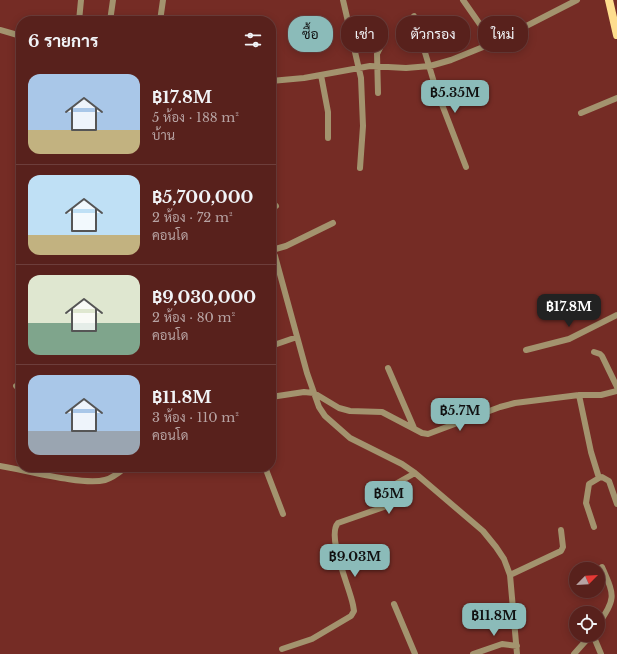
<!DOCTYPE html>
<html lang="th">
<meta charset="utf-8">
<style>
:root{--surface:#58211c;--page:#5e2925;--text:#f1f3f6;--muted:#b7a3a3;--line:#6d3e3b;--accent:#8bbbb9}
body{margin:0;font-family:"Libre Baskerville",Sarabun,serif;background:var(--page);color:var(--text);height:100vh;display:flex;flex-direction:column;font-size:15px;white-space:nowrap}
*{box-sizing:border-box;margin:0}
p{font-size:13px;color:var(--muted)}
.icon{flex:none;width:22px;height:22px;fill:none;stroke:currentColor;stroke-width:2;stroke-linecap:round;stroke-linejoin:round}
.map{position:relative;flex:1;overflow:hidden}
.side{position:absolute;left:16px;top:16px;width:260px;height:456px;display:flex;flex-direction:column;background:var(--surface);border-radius:16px;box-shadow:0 2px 10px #0003,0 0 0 1px var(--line)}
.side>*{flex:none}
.hud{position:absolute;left:288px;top:16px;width:269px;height:36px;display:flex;gap:8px}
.needle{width:26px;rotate:66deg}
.controls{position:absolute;left:569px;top:562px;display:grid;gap:8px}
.controls a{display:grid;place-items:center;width:36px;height:36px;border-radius:50%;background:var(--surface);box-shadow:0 2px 10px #0003,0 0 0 1px var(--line);font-size:20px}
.price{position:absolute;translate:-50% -34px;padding:0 9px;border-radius:8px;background:var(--accent);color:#111;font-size:13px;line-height:26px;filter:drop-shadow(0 1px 2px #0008)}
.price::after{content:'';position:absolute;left:50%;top:24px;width:12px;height:9px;margin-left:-6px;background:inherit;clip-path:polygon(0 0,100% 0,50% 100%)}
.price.active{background:#222;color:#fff}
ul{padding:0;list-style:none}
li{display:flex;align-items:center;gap:12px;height:100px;padding:0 12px}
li+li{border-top:1px solid var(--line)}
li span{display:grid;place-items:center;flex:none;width:112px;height:80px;border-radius:12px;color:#555}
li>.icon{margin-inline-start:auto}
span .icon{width:48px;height:48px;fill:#fffc;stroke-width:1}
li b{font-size:17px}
h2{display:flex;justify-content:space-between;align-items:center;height:48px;padding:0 12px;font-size:17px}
.pill{padding:0 14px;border-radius:16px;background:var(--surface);box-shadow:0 2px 10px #0003,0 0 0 1px var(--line);font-size:14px;line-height:36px}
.pill.active{background:var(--accent);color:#111}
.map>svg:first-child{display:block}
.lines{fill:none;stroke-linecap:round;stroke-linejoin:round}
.minor{stroke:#a3936e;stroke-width:6}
.major{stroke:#fedd8e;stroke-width:8}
</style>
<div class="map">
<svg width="617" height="654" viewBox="0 0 617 654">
<rect width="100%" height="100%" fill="#752c25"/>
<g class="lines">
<!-- minor -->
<path class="minor" d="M 343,0 L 361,78 L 363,126 L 360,168
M 463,0 L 493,43
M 414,16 L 436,89 L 466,167
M 79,21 L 81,0
M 110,21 L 113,0
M 160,21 L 163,0
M 0,30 L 21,36
M 419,32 L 445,23
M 321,75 L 328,112 L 328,138
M 271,81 L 304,78 L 370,66 L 406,68 L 430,66 L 451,60 L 493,43 L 577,0
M 378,93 L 377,54 L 380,48 L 380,40
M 581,113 L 617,98
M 271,209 L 276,206
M 271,249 L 275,256 L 307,373 L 319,407 L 325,416 L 350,438 L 402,464 L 415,473 L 483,531 L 496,547 L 504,559 L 510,575 L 517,654
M 272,250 L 286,246 L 333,223
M 271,346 L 297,337
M 526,350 L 569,339 L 617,315
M 594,352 L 600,354 L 602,356 L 617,387
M 388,368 L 414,428
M 16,386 L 21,384
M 579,395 L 591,452 L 599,478 L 589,484 L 586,503 L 594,527
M 271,397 L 304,392 L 314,393 L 339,408 L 350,411 L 382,412 L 422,433 L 428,434 L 500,407 L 515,403 L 579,395 L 601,395 L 617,391
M 0,466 C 25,470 83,486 105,480 C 113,478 120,472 126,467
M 265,467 L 283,514
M 599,478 L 602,477 L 609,481 L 617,504
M 510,575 L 561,551 L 563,547 L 561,530
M 394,604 L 415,654
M 598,625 C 616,597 615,597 602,567
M 593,635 L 601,654
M 282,649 L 312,639 L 351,616 L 354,611 L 353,605 C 350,588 326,536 338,523 L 384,507 L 388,490 L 390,487 L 415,473
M 473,654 L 502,644 L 517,646
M 574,654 L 591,635"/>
<!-- major -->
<path class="major" d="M 609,0 L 617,35"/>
</g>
</svg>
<div class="controls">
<a><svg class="needle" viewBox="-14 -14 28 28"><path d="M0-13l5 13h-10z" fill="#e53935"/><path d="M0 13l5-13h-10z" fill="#b7a3a3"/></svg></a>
<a><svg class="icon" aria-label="locate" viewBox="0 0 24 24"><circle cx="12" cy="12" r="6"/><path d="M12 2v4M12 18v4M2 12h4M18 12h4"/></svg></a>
</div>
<b class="price" style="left:455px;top:114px">฿5.35M</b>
<b class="price active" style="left:569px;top:328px">฿17.8M</b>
<b class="price" style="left:460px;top:432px">฿5.7M</b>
<b class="price" style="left:389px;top:515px">฿5M</b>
<b class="price" style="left:355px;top:578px">฿9.03M</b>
<b class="price" style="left:494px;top:637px">฿11.8M</b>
<div class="hud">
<a class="pill active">ซื้อ</a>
<a class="pill">เช่า</a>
<a class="pill">ตัวกรอง</a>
<a class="pill">ใหม่</a>
</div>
<section class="side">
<h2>6 รายการ<svg class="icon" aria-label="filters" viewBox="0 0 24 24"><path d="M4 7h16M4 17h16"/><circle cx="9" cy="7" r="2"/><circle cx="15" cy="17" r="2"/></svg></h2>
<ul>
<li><span style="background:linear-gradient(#a9c7e8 70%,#c2b280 0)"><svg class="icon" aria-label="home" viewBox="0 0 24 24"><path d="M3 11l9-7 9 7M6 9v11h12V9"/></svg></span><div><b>฿17.8M</b><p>5 ห้อง · 188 m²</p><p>บ้าน</p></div></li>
<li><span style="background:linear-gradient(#bfe0f5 75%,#c2b280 0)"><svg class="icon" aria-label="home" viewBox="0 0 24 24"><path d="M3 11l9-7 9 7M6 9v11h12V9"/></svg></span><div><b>฿5,700,000</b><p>2 ห้อง · 72 m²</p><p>คอนโด</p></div></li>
<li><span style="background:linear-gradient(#dfe7d0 60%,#7fa58c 0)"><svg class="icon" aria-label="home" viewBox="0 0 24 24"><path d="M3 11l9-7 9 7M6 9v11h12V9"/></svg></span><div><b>฿9,030,000</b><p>2 ห้อง · 80 m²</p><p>คอนโด</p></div></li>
<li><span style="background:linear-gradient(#a9c7e8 70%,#9aa5b1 0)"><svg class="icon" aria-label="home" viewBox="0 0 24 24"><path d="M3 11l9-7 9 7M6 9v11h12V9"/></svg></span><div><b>฿11.8M</b><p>3 ห้อง · 110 m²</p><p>คอนโด</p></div></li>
</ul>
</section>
</div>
